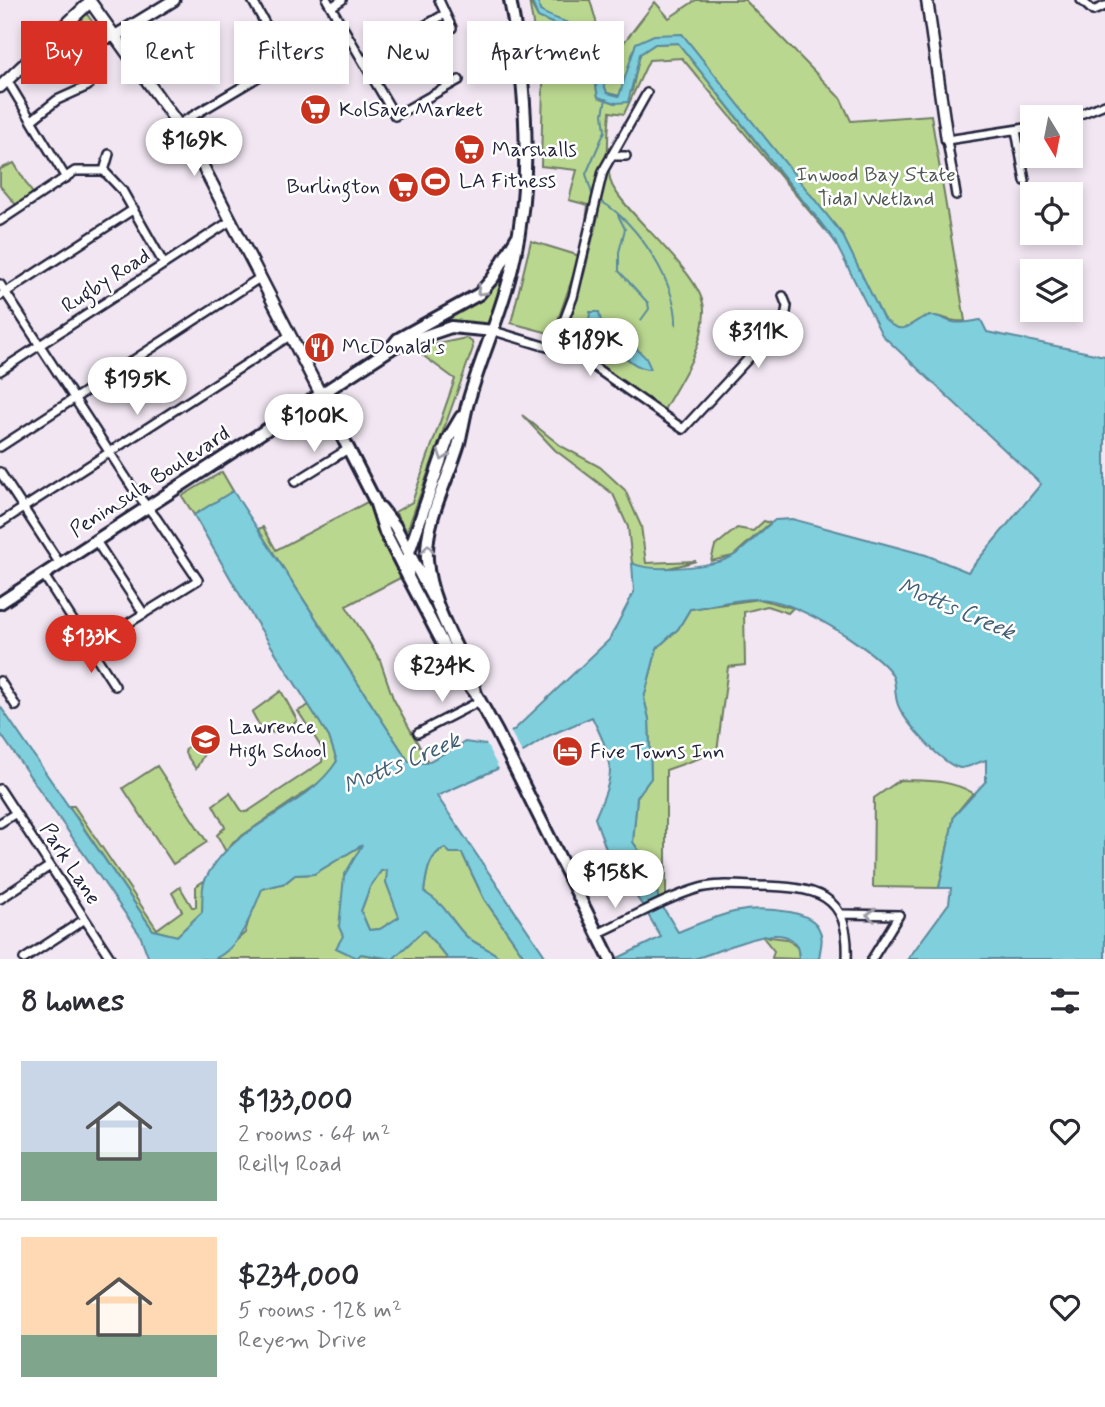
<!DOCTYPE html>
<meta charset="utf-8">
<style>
:root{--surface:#fff;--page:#f7f7f7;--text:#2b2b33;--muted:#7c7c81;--line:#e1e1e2;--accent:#d93025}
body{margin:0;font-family:Mynerve,sans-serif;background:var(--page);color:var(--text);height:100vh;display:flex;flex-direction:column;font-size:26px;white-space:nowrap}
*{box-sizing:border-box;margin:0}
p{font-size:23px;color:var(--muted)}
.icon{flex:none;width:38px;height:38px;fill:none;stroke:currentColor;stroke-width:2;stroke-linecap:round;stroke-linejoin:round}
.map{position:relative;height:959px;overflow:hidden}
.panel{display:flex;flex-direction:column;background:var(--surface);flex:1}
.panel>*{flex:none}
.banner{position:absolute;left:21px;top:21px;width:700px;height:63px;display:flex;gap:14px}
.needle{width:46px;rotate:170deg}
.tools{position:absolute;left:1020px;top:105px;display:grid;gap:14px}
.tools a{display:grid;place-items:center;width:63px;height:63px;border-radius:0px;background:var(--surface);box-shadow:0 4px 10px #0003;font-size:35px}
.price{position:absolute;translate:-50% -60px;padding:0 16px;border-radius:24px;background:#fff;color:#222;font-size:23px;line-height:46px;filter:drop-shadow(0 2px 4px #0008)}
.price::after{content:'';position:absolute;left:50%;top:42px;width:21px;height:16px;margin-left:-10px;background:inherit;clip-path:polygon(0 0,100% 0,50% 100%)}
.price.selected{background:var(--accent);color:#fff}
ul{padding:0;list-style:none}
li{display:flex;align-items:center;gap:21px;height:175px;padding:0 21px}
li+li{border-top:2px solid var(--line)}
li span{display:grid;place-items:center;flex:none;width:196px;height:140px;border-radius:0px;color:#555}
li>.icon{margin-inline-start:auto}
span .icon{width:84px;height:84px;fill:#fffc;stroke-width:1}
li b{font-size:30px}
h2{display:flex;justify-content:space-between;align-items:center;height:84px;padding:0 21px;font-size:30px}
.chip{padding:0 24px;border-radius:0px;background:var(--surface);box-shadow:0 4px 10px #0003;font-size:24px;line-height:63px}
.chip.selected{background:var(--accent);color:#fff}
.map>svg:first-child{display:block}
.green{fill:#bad78f;stroke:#6e7c65;stroke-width:2}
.water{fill:#80cfdd;stroke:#5a8a9c;stroke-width:2;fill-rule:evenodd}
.pier{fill:#f1e6f2}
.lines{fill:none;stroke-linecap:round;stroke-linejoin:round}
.stream{stroke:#5a8a9c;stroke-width:2}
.minor-casing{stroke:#22223b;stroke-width:12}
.secondary-casing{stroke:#22223b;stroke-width:15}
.primary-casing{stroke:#22223b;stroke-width:16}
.trunk-casing{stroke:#22223b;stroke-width:16}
.minor{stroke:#fff;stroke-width:7}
.secondary{stroke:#fff;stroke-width:10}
.primary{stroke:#fff;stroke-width:10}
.trunk{stroke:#fff;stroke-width:10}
.oneway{stroke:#9c9ca7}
.labels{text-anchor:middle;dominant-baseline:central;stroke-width:5;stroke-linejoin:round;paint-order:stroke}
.poi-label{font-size:21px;fill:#22223b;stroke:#fff;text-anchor:start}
.park-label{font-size:21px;fill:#505854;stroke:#fff}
.street-label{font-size:21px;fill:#22223b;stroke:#fff}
.water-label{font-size:23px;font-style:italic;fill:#435f74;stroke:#fff}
</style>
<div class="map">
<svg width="1105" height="959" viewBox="0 0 1105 959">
<rect width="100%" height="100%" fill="#f1e6f2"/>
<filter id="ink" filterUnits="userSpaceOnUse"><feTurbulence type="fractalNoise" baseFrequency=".0143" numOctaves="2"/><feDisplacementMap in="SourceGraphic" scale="14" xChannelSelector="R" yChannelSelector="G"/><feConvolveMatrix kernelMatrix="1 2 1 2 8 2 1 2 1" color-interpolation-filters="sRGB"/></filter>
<g filter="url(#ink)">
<!-- green -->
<path class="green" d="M 529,0 L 538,17 L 588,38 L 598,97 L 615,103 L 632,91 L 640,54 L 655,44 L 678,43 L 825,230 L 682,58 L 649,60 L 624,114 L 610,112 C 608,130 605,172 613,187 C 631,220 706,277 704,312 C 703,349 681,379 664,410 L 582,355 L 560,347 L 584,274 L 598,216 L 586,221 L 588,205 L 569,200 L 577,170 L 541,166 L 543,84 Z
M 538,0 L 590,0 L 608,63 L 655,2 L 669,18 L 696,0 L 745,0 L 841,99 L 851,121 L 931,115 L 965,321 C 952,323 944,316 933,316 C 910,316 908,343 883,319 L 842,234 L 682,34 L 636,43 L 620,96 L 607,93 L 600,75 L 602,57 L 587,30 L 557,21 L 540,11 Z
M 86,13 L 99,31 L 65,41 L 61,36 Z
M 14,163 L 33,194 L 16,205 L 0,186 L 0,169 Z
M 531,241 L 580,256 L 553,334 L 511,323 Z
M 512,258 L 495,326 L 463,322 L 419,329 L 487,292 Z
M 466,338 L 472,342 L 473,348 L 407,531 L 395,512 L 412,502 L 455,379 L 421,354 L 418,348 Z
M 522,415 L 561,446 L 600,467 L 625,490 L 641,526 L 646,563 L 696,561 C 675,567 652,575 632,563 L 628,527 L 613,494 L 555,450 Z
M 222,472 L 233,491 L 194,515 L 182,496 Z
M 373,499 L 406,575 L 346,606 L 380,660 L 393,698 L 428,762 L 426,763 L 409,762 L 258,529 L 263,527 L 276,550 Z
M 764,521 L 770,523 L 733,556 L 711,561 L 715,546 L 737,528 L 753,531 Z
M 759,599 L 793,608 L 788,613 L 767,606 L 744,612 L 745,665 L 728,667 L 717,752 L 666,770 L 666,897 L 659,901 L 652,870 L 633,842 L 637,797 L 651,778 L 649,719 L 644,698 L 657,648 L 678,629 L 690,609 Z
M 281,691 L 297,720 L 290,729 L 273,733 L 259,725 L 252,712 Z
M 309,705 L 329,737 L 337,761 L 326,778 L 233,842 L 226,852 L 217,835 L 225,827 L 213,805 L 230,793 L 242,811 L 247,812 L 322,762 L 323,750 L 298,711 Z
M 202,738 L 206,750 L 196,769 L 185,753 L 186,748 Z
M 157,766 L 207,842 L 173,864 L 123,788 Z
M 900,780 C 927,781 949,779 973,793 L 954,816 L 939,888 L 873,887 L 874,798 Z
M 69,806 L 74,806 L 157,929 L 182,911 L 172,893 L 180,887 L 192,907 L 196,907 L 196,886 L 204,881 L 202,912 L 177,936 L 153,930 Z
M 364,844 L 344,876 L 343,902 L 360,954 L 386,959 L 214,959 L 245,933 L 254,901 L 262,889 L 285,883 L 295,875 L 314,874 Z
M 445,848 L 462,853 L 484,899 L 526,959 L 501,959 C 491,948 473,944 465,935 C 449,918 446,905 424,892 C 426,877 428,854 445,848 Z
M 388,870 L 386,882 L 400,917 L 380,929 L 369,930 L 361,911 L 370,887 L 381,871 Z
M 424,930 L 448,959 L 392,959 Z
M 762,936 L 787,939 L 798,948 L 799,959 L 772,958 L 774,951 Z"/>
<!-- water -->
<path class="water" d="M 531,0 L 538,0 L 540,11 C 563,25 597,24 602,56 C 604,72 600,75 607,93 L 619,96 L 636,43 L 654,35 L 682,34 L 842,234 L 883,318 C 908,342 909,317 932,316 C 940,315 945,321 953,322 C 961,324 973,321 981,320 L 987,332 L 1105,356 L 1105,959 L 908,959 L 949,903 L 951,888 L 939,888 L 954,816 L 986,781 L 986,760 C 979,762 968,768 961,768 C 944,767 904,721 898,705 C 893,692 898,681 889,670 C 868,645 793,599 759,599 C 738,598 712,606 690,609 L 678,629 L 657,648 L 644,698 L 649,719 L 651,778 L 637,797 L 633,842 L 652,870 L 659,901 L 678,932 C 722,914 743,904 790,912 C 800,914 813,918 818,927 C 825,939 820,947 819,959 L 799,959 C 799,906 714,957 692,959 C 667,959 641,959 616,959 L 661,937 L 643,906 L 610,860 L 595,818 C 616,770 615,765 592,717 L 548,736 L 497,769 L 437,796 L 547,959 L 526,959 L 484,899 L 462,853 L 450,853 L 445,848 C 428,854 426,877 424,892 C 446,905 449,918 465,935 C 473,944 491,948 501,959 L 448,959 L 424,930 L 393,959 L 361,954 L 357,958 L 336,948 L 343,936 L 339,927 L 344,876 L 362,845 L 314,874 L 295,875 L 285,883 L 262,889 C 253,912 240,948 214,959 C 202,959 164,959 149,959 L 140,935 L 0,733 L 0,706 L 153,930 L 177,936 L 202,912 C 203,902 201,888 205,880 C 232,823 304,812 337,761 L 329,737 L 251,614 L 194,515 L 233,491 L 409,762 L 426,763 L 465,742 L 485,745 L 513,731 L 609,640 L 634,592 L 632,563 C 650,573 715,567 733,556 C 748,547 761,530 775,520 L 792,519 L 926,555 L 968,572 L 1041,484 L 882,335 L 834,240 L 678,43 L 655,44 L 640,54 L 628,102 L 616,103 L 598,97 L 588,39 L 538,17 ZM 387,870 L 386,882 L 399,917 L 380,929 L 369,930 L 361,911 L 370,887 L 381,871 Z
M 590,312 L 599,312 L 602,326 L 615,327 L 646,358 L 651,369 C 634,370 609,344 602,330 L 588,331 Z"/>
<!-- pier -->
<path class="pier" d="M 509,729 L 524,756 L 500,771 L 485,742 Z"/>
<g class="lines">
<!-- stream -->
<path class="stream" d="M 592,194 L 586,174 L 605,131 L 603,114 L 606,99
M 602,202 C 637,222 678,285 676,325
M 814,214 L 836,243
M 618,215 L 625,229 L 619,252 L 619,271 L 648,303 L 649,309 L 641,320"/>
<defs>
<path id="minor" d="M 252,0 L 286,61
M 327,0 L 395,116 L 459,80
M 439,0 L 452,28
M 1081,0 L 1093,11 L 1105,6
M 331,7 L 342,0
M 363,61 L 445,14
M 7,80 L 66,178
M 1071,118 L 1105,104
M 32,120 L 57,100 L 88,86
M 179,124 L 343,27
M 1016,130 L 1025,181
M 611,156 L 626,156
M 104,171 L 109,154
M 956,195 L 947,140 L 1032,127
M 0,221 L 75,171 L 104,171 L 122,190 L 164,264
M 0,284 L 134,490 L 157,519 L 198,580 L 90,647
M 0,296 L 134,209
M 494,331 L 580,357 L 683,429 L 785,319 L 787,306 L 783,296
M 554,347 L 573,297 L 603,171 L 647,93
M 0,371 L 232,220
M 0,447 L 261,277
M 0,472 L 60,564
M 295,482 L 348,449
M 0,523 L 291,335
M 96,541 L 144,614
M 43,574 L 115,686
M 0,681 L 16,706
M 418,733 L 480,701
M 0,789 L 111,959
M 0,823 L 16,813
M 0,899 L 50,866
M 842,914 L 899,915
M 597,934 C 630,919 665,898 700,888 C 718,883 740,886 758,886 C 815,887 850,892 847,959
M 24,959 L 85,919
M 872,959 L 899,915"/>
<path id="secondary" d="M 89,0 L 190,141 L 321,395
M 927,0 L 947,140
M 32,57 L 115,36 L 174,0
M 0,87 L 90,2"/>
<path id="primary" d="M 321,395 L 375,501 L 385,532 L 408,577
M 381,508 L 395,526 L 432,597
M 0,603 L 395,346 L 451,327 L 494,331"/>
<path id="trunk" d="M 390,349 L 398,339 L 479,294 L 493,278 L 517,237
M 461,417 L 448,439 L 409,552 L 408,577 L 454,665 L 476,694 L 497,732 L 610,959
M 476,694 C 462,650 430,608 427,560 C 425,518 448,481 459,443 C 462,431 464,418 467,406 C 480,358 502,313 513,264 C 533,176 527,88 510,0"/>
</defs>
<!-- minor casing -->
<use href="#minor" class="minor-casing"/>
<!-- secondary casing -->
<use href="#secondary" class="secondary-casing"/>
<!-- primary casing -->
<use href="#primary" class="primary-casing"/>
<!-- trunk casing -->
<use href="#trunk" class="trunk-casing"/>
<!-- minor -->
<use href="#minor" class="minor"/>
<!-- secondary -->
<use href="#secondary" class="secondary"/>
<!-- primary -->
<use href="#primary" class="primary"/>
<!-- trunk -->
<use href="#trunk" class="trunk"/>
</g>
<!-- one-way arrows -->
<defs><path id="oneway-chevron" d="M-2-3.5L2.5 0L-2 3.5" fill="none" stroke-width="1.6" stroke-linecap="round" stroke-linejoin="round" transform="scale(1.75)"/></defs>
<g class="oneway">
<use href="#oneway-chevron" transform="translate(481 291) rotate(136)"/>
<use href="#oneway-chevron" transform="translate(443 456) rotate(109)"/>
<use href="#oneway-chevron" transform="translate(428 549) rotate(-89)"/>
<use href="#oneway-chevron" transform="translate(871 915) rotate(-178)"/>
</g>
</g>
<!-- icons -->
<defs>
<symbol id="supermarket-disc" viewBox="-11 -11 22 22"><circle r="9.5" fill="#c8321e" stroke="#fff"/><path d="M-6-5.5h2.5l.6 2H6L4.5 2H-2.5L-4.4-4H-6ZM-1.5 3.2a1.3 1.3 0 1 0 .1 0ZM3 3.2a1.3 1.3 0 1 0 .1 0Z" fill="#fff"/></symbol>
<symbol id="stadium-disc" viewBox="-11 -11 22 22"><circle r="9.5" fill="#c8321e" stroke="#fff"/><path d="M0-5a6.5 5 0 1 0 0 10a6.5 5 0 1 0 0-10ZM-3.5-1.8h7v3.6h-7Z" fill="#fff"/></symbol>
<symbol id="restaurant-disc" viewBox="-11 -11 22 22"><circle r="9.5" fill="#c8321e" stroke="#fff"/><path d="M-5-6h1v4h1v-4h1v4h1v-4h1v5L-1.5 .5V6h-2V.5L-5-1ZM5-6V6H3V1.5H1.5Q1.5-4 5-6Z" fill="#fff"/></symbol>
<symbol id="school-disc" viewBox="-11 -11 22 22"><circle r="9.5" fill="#c8321e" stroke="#fff"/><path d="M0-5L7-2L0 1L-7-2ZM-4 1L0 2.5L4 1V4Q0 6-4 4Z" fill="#fff"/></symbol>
<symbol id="hotel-disc" viewBox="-11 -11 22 22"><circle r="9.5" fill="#c8321e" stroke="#fff"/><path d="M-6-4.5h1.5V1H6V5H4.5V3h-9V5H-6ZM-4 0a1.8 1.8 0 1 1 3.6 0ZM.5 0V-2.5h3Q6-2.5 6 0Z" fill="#fff"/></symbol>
</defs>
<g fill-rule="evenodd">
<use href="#supermarket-disc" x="298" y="92" width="35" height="35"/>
<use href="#supermarket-disc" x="452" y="132" width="35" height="35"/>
<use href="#stadium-disc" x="418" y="164" width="35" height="35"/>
<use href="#supermarket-disc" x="386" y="170" width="35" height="35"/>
<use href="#restaurant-disc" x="302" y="330" width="35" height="35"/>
<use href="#school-disc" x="188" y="722" width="35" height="35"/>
<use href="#hotel-disc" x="550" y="734" width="35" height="35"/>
</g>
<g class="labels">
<!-- poi labels -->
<g class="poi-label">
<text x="339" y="110">KolSave Market</text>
<text x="492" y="150">Marshalls</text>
<text x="459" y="181">LA Fitness</text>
<text x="380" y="187" text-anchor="end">Burlington</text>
<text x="342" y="347">McDonald's</text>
<text x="229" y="727">Lawrence<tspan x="229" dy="24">High School</tspan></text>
<text x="590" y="752">Five Towns Inn</text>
</g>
<!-- park labels -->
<g class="park-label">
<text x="876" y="175">Inwood Bay State<tspan x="876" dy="24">Tidal Wetland</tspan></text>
</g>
<!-- street labels -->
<g class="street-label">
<text transform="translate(106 281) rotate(-33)">Rugby Road</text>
<text transform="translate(150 482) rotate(-33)">Peninsula Boulevard</text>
<text transform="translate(70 864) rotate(57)">Park Lane</text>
</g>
<!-- water labels -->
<g class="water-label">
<text transform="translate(956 610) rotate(23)">Motts Creek</text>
<text transform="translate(402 764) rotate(-23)">Motts Creek</text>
</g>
</g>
</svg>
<div class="tools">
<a><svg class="needle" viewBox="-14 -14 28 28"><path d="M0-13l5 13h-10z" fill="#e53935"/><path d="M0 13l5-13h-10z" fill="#7c7c81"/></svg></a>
<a><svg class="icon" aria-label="locate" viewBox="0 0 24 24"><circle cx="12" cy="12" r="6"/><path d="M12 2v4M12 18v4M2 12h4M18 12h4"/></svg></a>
<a><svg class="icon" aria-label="layers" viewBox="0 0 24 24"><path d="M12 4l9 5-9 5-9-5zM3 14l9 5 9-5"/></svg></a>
</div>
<b class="price" style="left:194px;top:178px">$169K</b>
<b class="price" style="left:758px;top:370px">$311K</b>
<b class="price" style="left:590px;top:378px">$189K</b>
<b class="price" style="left:137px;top:417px">$195K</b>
<b class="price" style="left:314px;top:454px">$100K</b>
<b class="price selected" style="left:91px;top:675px">$133K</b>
<b class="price" style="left:442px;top:704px">$234K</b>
<b class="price" style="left:615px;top:910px">$158K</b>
<div class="banner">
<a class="chip selected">Buy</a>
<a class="chip">Rent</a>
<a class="chip">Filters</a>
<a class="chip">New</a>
<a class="chip">Apartment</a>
</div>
</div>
<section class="panel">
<h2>8 homes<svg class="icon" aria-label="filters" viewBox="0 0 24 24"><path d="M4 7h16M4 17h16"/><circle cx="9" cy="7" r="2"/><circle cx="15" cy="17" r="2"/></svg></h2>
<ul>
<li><span style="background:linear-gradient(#c9d6e8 65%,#7fa58c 0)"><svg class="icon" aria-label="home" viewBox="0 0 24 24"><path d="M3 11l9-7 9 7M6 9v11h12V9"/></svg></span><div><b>$133,000</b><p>2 rooms · 64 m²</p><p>Reilly Road</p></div><svg class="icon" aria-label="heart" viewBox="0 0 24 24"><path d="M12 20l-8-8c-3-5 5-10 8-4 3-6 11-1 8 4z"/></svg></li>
<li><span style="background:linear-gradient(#ffd9b3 70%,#7fa58c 0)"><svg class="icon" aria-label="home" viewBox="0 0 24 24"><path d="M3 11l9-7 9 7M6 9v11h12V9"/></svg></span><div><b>$234,000</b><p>5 rooms · 128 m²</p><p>Reyem Drive</p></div><svg class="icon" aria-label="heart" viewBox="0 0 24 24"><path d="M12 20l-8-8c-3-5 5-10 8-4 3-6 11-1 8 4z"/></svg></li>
</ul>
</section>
